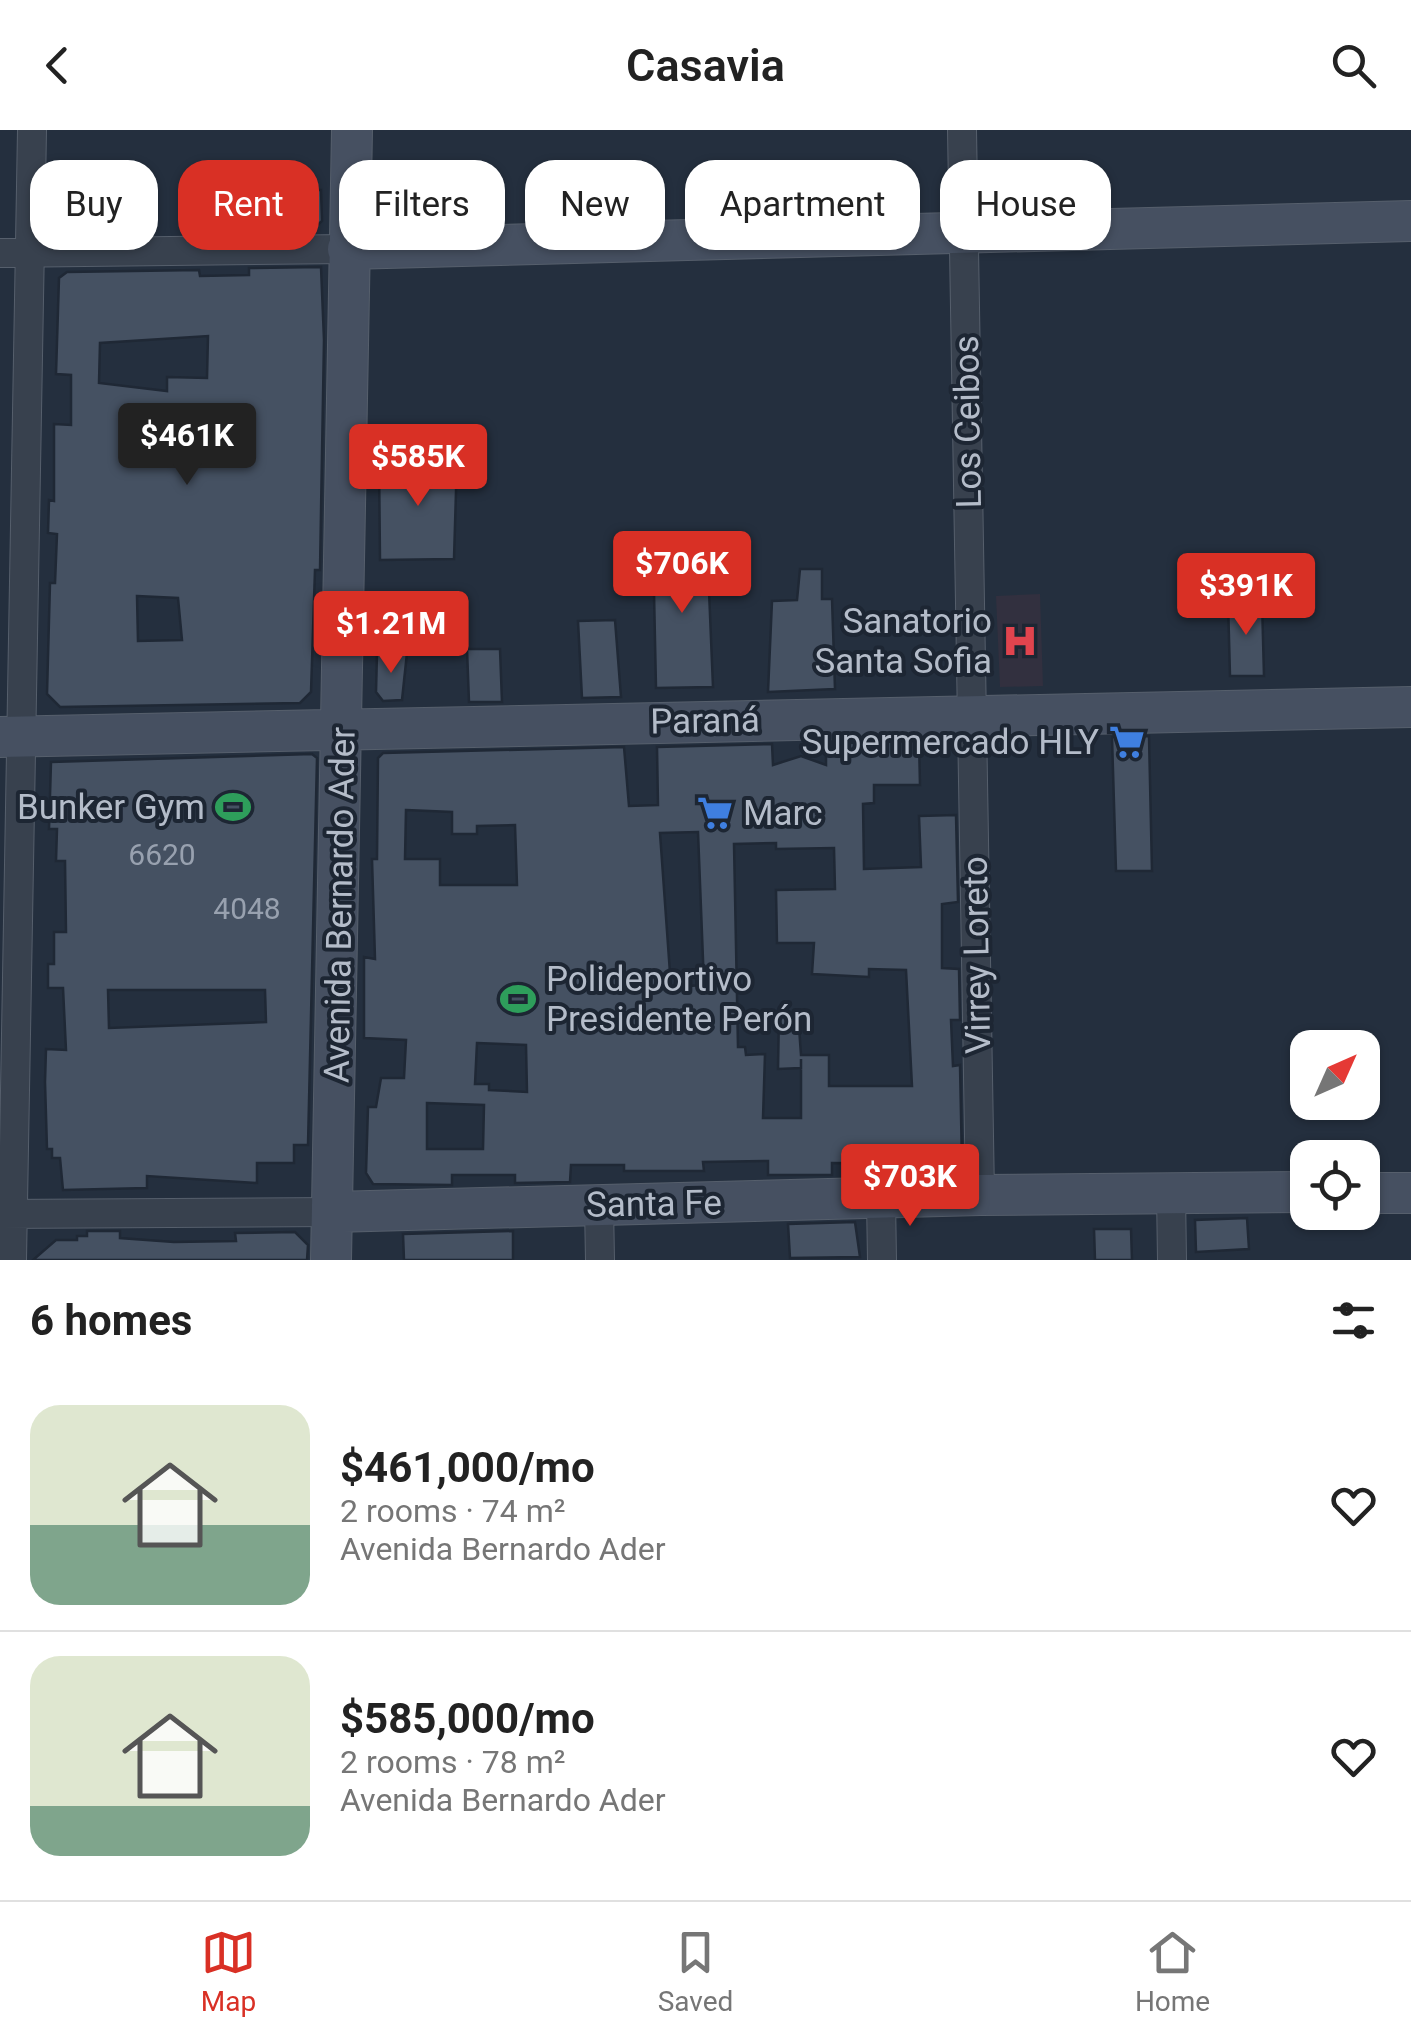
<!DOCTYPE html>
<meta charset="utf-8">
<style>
:root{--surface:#fff;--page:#f2f2f2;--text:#222;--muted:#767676;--line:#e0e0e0;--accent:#d93025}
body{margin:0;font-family:Roboto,sans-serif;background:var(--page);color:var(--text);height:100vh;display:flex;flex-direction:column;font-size:38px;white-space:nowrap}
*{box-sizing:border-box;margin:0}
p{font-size:32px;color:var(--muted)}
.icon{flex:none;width:55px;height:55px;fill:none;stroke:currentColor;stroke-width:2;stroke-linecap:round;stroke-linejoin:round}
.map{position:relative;height:1130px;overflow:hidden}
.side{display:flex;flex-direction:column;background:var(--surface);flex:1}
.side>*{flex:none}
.top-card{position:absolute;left:30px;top:30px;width:1352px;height:90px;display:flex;gap:20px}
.needle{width:65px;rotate:45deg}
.tools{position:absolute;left:1290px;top:900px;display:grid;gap:20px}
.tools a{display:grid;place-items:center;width:90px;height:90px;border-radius:20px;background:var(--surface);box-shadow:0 2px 8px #0004;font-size:50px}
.price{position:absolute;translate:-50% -85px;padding:0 22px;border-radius:10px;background:var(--accent);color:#fff;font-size:32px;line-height:65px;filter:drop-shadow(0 2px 5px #0008)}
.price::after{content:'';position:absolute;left:50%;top:60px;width:30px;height:22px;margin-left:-15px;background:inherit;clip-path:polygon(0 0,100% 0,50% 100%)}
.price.selected{background:#222;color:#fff}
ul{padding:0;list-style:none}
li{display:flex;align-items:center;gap:30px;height:250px;padding:0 30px}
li+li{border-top:2px solid var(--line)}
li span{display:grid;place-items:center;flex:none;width:280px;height:200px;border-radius:30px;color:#555}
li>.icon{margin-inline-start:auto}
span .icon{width:120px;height:120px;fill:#fffc;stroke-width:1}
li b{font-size:42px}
h2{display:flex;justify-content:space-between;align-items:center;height:120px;padding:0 30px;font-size:42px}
.tag{padding:0 35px;border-radius:30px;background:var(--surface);box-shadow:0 2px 8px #0004;font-size:35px;line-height:90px}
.tag.selected{background:var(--accent);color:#fff}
header{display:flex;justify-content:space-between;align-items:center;height:130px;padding:0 30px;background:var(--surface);font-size:45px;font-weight:600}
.dock{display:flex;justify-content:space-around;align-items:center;height:140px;border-top:2px solid var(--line);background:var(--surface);font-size:28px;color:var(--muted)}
.dock a{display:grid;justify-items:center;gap:5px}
.dock .selected{color:var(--accent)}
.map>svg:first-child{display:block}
.medical{fill:#32303f}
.building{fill:#455162;stroke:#1f2835;stroke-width:2.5;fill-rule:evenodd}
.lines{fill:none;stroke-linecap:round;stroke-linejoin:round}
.street-casing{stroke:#565f6c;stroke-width:30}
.secondary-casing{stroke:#565f6c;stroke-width:42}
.street{stroke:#38414e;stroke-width:28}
.secondary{stroke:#465061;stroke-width:40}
.labels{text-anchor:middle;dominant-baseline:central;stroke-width:8;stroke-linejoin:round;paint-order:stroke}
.number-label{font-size:30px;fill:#98a1af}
.street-label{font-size:35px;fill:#b4bcc9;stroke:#1d2633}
.poi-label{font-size:35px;fill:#b4bcc9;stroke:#1d2633;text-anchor:end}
</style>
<header><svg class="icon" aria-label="back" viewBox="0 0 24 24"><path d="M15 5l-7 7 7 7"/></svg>Casavia<svg class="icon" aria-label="search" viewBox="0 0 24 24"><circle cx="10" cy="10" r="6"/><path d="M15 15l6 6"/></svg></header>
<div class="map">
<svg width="1411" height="1130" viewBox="0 0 1411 1130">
<rect width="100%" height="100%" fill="#242f3e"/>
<!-- medical -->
<path class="medical" d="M 1040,464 L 1043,556 L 1000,557 L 996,466 Z"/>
<!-- building -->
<path class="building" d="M 280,60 L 321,60 L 322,91 L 310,102 L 281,102 Z
M 321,137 L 324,210 L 320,440 L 315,440 L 311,562 L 300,573 L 60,577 L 47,564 L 50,453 L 55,453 L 57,404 L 48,403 L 49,370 L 54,371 L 54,294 L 71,295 L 71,245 L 56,244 L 59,148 L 67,142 L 199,140 L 200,146 L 249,145 L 249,138 ZM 208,206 L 207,248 L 167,247 L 167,261 L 99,253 L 100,213 ZM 137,466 L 178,468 L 182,510 L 138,511 Z
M 457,328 L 454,429 L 380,430 L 379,330 Z
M 707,412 L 713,557 L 656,558 L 653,415 Z
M 800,439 L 822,439 L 822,469 L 832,469 L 835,559 L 768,562 L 772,471 L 797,470 Z
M 1228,471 L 1262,471 L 1264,546 L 1230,546 Z
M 615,490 L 621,567 L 582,568 L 578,491 Z
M 467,519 L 500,519 L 502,572 L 469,572 Z
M 377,523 L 407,523 L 402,570 L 383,571 L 376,562 Z
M 1149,606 L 1152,741 L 1116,741 L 1112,607 Z
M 919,611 L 920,655 L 874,655 L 874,673 L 863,674 L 864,739 L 921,737 L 919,686 L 956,685 L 958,772 L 942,774 L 942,838 L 959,839 L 960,890 L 951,890 L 953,936 L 960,935 L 962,1034 L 832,1033 L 832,1045 L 768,1045 L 768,1031 L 703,1032 L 704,1041 L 624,1041 L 624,1035 L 571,1035 L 570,1052 L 515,1053 L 515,1045 L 452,1045 L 452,1055 L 373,1054 L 366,1043 L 368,977 L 376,977 L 381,948 L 404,948 L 406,910 L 364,908 L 364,827 L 375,829 L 372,729 L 377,729 L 378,628 L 383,623 L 624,617 L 629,676 L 658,675 L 657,617 L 772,614 L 773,635 L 801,626 L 826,635 L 826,618 L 845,618 L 845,613 ZM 406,680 L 452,682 L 452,704 L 477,704 L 477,696 L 515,695 L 517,755 L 440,755 L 440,729 L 405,729 ZM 698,702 L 704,855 L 671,857 L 660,703 ZM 776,713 L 776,719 L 834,718 L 835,759 L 776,760 L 777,813 L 814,813 L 812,844 L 869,847 L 869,839 L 906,840 L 912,956 L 829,956 L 829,925 L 801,925 L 798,883 L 779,884 L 778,939 L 801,938 L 801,929 L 801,988 L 763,988 L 765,924 L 746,925 L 745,917 L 738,917 L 734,714 ZM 477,913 L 526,915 L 527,962 L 489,960 L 489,954 L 475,954 ZM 427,973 L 484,975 L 483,1019 L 427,1019 Z
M 312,624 L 317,628 L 308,1015 L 294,1015 L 294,1033 L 257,1033 L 257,1053 L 147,1046 L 147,1058 L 63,1060 L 60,1028 L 52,1028 L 52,1019 L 47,1019 L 45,952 L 46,919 L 66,920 L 63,858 L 48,858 L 48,834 L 54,834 L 54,802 L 66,802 L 65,731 L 56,731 L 57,699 L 49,699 L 51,632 ZM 108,860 L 265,860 L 266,892 L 109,898 Z
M 1247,1088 L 1249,1119 L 1196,1122 L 1195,1090 Z
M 855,1092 L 860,1127 L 790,1128 L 788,1094 Z
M 1094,1099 L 1131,1099 L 1132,1130 L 1095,1130 Z
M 87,1101 L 120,1101 L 120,1108 L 174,1112 L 236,1111 L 235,1103 L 295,1102 L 308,1115 L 307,1130 L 33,1130 L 56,1110 L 77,1110 L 77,1106 L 87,1106 Z
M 513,1101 L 513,1130 L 404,1130 L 403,1104 Z"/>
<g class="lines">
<defs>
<path id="street" d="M 962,0 L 980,1065
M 0,123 L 348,119
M 1171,1062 L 1172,1130
M 881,1069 L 882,1130
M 599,1076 L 600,1130
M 0,1084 L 333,1082
M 12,1130 L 32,0"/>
<path id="secondary" d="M 348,119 L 1411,91
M 0,607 L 1411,577
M 1362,1063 L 1411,1063
M 333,1082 L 980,1065 L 1308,1062
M 331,1130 L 352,0"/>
</defs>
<!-- street casing -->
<use href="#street" class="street-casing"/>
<!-- secondary casing -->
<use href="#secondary" class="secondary-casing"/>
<!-- street -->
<use href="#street" class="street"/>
<!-- secondary -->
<use href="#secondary" class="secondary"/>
</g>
<!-- icons -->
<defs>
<symbol id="hospital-bare" viewBox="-9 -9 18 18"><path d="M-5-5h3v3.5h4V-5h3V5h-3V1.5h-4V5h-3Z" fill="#e0444e" stroke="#1d2633" stroke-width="2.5" paint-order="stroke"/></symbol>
<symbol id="supermarket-bare" viewBox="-9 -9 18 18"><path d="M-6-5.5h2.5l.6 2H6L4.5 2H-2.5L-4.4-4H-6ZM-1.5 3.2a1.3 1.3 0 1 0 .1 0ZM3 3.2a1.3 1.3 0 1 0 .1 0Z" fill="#3f7fe0" stroke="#1d2633" stroke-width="2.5" paint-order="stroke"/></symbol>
<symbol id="stadium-bare" viewBox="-9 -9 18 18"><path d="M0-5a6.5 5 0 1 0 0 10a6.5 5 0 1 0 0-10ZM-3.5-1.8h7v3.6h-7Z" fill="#2e9e5b" stroke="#1d2633" stroke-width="2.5" paint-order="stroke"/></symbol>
</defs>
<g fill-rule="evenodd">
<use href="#hospital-bare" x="995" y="486" width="50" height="50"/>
<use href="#supermarket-bare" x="1102" y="587" width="50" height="50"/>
<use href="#stadium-bare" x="208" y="652" width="50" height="50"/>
<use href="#supermarket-bare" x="690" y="658" width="50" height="50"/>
<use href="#stadium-bare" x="493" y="844" width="50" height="50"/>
</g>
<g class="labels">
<!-- number labels -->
<g class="number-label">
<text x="162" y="724">6620</text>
<text x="247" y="778">4048</text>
</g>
<!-- street labels -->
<g class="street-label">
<text transform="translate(968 292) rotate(-91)">Los Ceibos</text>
<text transform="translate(705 591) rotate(-1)">Paraná</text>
<text transform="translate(340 775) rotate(-89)">Avenida Bernardo Ader</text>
<text transform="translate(977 825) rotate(-91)">Virrey Loreto</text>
<text transform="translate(654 1074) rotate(-1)">Santa Fe</text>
</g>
<!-- poi labels -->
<g class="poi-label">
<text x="992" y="491">Sanatorio<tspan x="992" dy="40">Santa Sofia</tspan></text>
<text x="1099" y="612">Supermercado HLY</text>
<text x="205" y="677">Bunker Gym</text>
<text x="743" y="683" text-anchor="start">Marc</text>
<text x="546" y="849" text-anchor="start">Polideportivo<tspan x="546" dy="40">Presidente Perón</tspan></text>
</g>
</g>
</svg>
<div class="tools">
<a><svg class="needle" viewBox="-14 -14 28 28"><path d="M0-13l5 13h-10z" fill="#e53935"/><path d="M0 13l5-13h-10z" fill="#767676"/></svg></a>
<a><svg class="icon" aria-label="locate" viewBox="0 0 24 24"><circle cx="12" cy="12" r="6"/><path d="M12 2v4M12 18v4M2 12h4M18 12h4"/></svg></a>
</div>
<b class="price selected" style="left:187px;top:358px">$461K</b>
<b class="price" style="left:418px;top:379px">$585K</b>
<b class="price" style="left:682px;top:486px">$706K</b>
<b class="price" style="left:1246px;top:508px">$391K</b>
<b class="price" style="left:391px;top:546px">$1.21M</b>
<b class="price" style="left:910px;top:1099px">$703K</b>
<div class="top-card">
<a class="tag">Buy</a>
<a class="tag selected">Rent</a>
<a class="tag">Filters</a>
<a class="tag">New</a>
<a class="tag">Apartment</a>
<a class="tag">House</a>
</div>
</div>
<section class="side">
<h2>6 homes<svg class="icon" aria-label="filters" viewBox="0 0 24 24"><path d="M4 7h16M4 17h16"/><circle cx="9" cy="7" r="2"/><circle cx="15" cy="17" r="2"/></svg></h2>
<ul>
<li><span style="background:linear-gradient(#dfe7d0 60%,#7fa58c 0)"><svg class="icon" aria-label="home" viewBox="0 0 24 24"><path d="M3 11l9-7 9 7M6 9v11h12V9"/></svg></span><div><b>$461,000/mo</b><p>2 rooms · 74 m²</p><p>Avenida Bernardo Ader</p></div><svg class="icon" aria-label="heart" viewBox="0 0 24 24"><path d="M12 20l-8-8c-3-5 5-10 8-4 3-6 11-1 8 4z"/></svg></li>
<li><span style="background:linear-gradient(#dfe7d0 75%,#7fa58c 0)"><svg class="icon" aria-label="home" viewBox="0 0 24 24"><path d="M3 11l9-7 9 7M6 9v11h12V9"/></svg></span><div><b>$585,000/mo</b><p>2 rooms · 78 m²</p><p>Avenida Bernardo Ader</p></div><svg class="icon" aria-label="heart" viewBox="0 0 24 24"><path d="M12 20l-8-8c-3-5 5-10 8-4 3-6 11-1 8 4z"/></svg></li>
</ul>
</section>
<nav class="dock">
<a class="selected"><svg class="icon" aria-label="map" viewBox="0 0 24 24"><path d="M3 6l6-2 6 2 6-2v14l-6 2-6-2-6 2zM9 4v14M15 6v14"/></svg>Map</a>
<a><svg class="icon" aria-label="saved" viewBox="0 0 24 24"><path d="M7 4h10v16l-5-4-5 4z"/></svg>Saved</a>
<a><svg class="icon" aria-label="home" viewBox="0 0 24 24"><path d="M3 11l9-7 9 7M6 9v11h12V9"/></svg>Home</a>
</nav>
